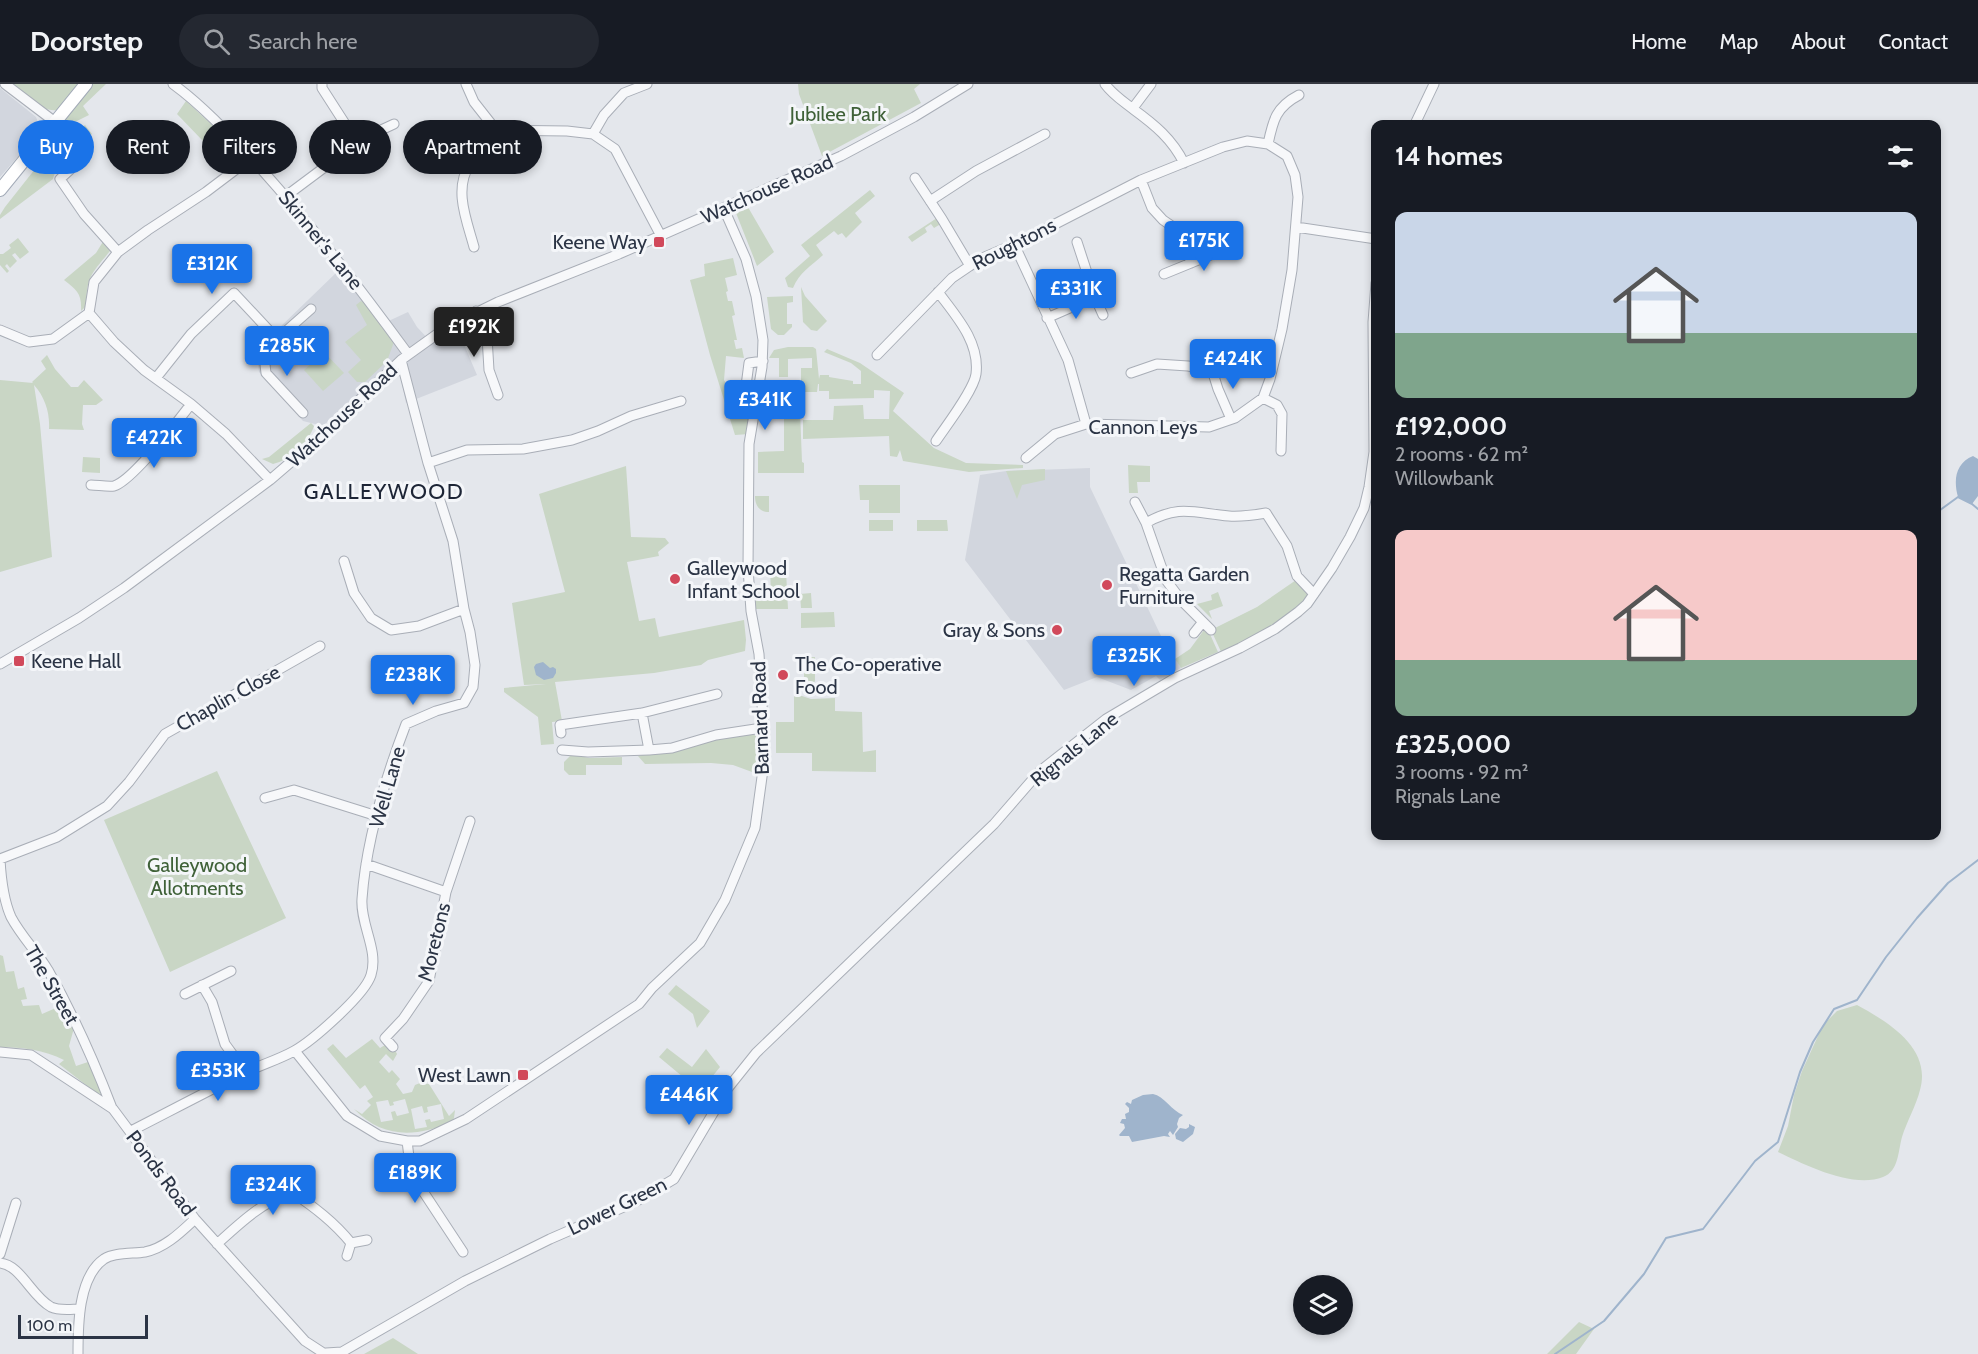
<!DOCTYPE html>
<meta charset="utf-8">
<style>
:root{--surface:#171b24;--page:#242831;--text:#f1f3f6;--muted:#9ea1a6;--line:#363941;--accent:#1a73e8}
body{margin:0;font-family:Cabin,sans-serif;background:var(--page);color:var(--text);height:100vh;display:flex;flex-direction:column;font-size:22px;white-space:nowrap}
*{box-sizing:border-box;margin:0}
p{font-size:20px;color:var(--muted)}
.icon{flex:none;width:33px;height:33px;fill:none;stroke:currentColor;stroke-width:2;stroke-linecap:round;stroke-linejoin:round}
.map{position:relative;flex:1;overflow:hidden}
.panel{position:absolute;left:1371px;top:36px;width:570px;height:720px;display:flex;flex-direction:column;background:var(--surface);border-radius:12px;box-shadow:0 3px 9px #0003}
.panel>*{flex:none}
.hud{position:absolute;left:18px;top:36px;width:570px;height:54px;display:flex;gap:12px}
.tools{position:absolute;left:1293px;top:1191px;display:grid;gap:12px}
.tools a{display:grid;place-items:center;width:60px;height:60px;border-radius:50%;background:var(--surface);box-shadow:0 3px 9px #0003;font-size:30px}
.scale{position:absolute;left:18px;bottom:15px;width:130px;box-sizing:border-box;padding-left:6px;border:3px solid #2b3445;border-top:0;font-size:16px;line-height:21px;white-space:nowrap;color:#2b3445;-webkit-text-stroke:4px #f4f6f9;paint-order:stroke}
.price{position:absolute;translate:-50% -51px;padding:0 14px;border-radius:6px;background:var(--accent);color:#fff;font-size:20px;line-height:39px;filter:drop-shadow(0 2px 3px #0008)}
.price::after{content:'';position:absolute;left:50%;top:36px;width:18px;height:14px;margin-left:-9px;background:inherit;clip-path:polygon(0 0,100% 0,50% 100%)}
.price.active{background:#222;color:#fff}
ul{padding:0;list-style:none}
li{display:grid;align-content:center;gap:12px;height:318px;padding:0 24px}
li span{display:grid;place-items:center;height:186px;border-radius:12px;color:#555}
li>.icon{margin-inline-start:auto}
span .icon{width:108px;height:108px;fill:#fffc;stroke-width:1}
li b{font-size:26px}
h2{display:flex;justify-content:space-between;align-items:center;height:72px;padding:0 24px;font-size:26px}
.chip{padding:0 21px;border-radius:27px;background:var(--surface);box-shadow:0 3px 9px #0003;font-size:21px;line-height:54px}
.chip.active{background:var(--accent);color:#fff}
header{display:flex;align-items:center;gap:36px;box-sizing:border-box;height:84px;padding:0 30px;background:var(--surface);border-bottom:2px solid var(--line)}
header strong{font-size:28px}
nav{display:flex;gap:33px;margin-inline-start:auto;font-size:21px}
.search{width:420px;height:54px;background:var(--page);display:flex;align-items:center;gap:15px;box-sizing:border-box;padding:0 21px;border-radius:33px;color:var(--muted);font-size:22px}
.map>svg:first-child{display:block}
.built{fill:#d2d6de}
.green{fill:#c9d6c5;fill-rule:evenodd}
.water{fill:#9fb4cc}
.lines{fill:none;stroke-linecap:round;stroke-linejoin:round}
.stream{stroke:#9fb4cc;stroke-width:2}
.minor-casing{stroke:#a9aeb7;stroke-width:11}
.major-casing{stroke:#a3abb8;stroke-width:14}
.minor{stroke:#f7f8fa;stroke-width:9}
.major{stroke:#fff;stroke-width:12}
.poi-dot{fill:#d1495b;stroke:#f4f6f9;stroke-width:2}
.labels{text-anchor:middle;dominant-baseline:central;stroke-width:6;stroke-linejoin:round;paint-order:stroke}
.park-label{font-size:20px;fill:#3f6138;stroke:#f4f6f9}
.street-label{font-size:20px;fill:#2b3445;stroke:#f4f6f9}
.poi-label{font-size:20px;fill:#2b3445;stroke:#f4f6f9;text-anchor:start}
.quarter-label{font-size:22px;letter-spacing:1.5px;fill:#1d2536;stroke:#f4f6f9}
</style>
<header>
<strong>Doorstep</strong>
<div class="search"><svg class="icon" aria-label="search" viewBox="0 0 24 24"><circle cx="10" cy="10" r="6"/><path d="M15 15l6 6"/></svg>Search here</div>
<nav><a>Home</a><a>Map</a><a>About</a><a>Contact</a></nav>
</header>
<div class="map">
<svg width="1978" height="1270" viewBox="0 0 1978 1270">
<rect width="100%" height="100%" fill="#e4e7ec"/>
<!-- built -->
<path class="built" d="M 0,4 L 36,33 L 40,44 L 38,50 L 0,93 Z
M 338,187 L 382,240 L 408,228 L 417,243 L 432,259 L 457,244 L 477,291 L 406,319 L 397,276 L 323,342 L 303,337 L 259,288 L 257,269 L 277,246 Z
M 1090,384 L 1090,403 L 1162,554 L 1181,584 L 1160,596 L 1156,592 L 1131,606 L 1097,593 L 1064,606 L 965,476 L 980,391 L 1006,387 Z"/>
<!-- green -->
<path class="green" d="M 12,0 L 80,0 L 58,26 C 41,29 25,10 12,0 Z
M 90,0 L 106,0 L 83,22 L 89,31 L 59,46 L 54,44 Z
M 798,0 L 920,0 L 914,5 L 921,19 L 822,72 L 799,10 Z
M 186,17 L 235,62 L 236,72 L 226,81 L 177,30 Z
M 85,41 L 92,50 L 78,61 L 76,64 L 79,69 C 70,78 56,81 53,95 L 0,135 L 0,131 L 5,123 L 50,66 L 57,58 L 70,54 Z
M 870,106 L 875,112 L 855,129 L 862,138 L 846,154 L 842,149 L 838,151 L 834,147 L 816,161 L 823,171 C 811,182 799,189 793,204 L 788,203 L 785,194 L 810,172 L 801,161 Z
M 745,118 L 774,168 L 757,182 L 736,129 L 740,121 Z
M 940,132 L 944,138 L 934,144 L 931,140 L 925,144 L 927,148 L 912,158 L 908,153 Z
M 18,154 L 29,168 L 20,175 L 15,169 L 12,171 L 17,177 L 10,184 L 7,180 L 5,182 L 9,187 L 7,189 L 0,181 L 0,170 L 3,170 L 11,164 L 9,161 Z
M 104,156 L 111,160 L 110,167 C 94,187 85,193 87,221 L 81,227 C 82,210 77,206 64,196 L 96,169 Z
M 733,174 L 737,191 L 725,194 L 728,207 L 726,208 L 728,217 L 732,217 L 735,231 L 732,232 L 737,256 L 734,256 L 736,265 L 742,264 L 744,274 L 726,272 L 724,296 L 729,305 L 737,306 L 741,320 L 735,325 L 741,334 L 748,331 L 750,335 L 749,350 L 735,351 L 710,271 L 690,196 L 705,192 L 704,180 Z
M 801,203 L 805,212 L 827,237 L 817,247 L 811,246 L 803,238 Z
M 793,212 L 793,218 L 787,219 L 787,240 L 792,240 L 792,243 L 784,251 L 778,251 L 771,245 L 767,213 Z
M 361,217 L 366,220 L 394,258 L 387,277 L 365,298 L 357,298 L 348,288 L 361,276 L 345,258 L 367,241 L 356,221 Z
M 788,263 L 813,263 L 816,265 L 819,295 L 820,291 L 829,291 L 829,293 L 853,297 L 853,300 L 861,300 L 861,287 L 851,279 L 824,268 L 827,265 L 860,279 L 904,309 L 893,327 L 934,364 L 966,379 L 1023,381 L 1023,384 L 969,388 L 903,377 L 900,366 L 897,373 L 890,372 L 889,352 L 803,355 L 803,336 L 833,336 L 834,322 L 863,321 L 864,335 L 889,335 L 890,307 L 874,306 L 874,314 L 829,315 L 829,307 L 819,307 L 819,300 L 818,300 L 817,308 L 801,308 L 801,284 L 812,284 L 812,274 L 788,275 L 788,293 L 779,293 L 779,274 L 769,274 L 774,266 Z
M 324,268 L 344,289 L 323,307 L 304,286 Z
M 47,271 L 55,285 L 71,303 L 78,303 L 84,296 L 103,316 L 96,321 L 83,321 L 82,340 L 84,346 L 49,345 C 50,329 45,313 34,301 L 40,340 L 52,473 L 0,488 L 0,296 L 33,299 L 32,298 L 46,285 L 41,277 Z
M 766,298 L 788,300 L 788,308 L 777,308 L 776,312 L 768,304 Z
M 798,322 L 800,326 L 802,378 L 804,379 L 804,389 L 758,389 L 758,368 L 784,367 L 784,327 L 765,327 L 769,323 Z
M 311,339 L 314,342 C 309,358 290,376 273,380 L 262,375 L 269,373 Z
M 83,373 L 100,374 L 100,389 L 82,388 Z
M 1128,381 L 1150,382 L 1150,398 L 1137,398 L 1138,409 L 1129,409 Z
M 626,382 L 631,453 L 665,454 L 669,459 L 658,468 L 659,472 L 627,478 L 639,537 L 655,534 L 659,553 L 744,536 L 746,556 L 745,567 L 708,576 L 701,581 L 654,589 L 555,598 L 562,637 L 552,638 L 554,660 L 541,661 L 538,633 L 504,608 L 504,604 L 546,600 L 524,601 L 512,519 L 565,508 L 539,410 Z
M 1045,385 L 1045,396 L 1022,401 L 1017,415 L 1006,387 Z
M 859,401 L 900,401 L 900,429 L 869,429 L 869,416 L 860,416 Z
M 755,412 L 769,412 L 769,428 C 759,428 755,421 755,412 Z
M 869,436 L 893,436 L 893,447 L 869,447 Z
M 917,436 L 947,436 L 948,447 L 917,447 Z
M 770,486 L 786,487 L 788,525 L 754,525 L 753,508 L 771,508 Z
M 1299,494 L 1314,510 L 1298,528 L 1223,572 L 1211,546 L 1257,523 Z
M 1218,508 L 1223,522 L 1209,527 L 1212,535 L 1197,520 L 1212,516 L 1211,511 Z
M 811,509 L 812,524 L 801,524 L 800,510 Z
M 834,528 L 835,543 L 801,544 L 801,529 Z
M 1204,546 L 1209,548 L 1218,568 L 1181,584 L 1175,575 L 1190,565 Z
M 804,573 L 815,573 L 815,597 L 813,601 L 804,601 Z
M 794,612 L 802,612 L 811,615 L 835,614 L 835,627 L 862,628 L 863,668 L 876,666 L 876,688 L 812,687 L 812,669 L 776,669 L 776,638 L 794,638 Z
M 752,649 L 763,658 L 763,692 L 733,681 L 711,679 L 645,680 L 638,672 L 717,653 Z
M 574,671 L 589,674 L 622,673 L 622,681 L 586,681 L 586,691 L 569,691 L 564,686 L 564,678 L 570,672 Z
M 217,687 L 286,834 L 170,888 L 104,736 Z
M 0,871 L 3,872 L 6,888 L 14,887 L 18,905 L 24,903 L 27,915 L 21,916 L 23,922 L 39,921 L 42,930 L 65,920 L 74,944 L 69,962 L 76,982 L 91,977 L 103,1007 L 101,1010 L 96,1009 L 59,980 L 64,976 C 44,966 22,963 0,963 Z
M 676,901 L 710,927 L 697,944 L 693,930 L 668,910 Z
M 1857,921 C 1888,938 1932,964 1920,1006 C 1916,1022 1907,1037 1902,1053 C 1898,1067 1899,1087 1883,1093 C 1853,1105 1805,1081 1778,1068 L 1788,1042 L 1794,1011 L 1802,987 L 1823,941 L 1837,927 Z
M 372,955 L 380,964 L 385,961 L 395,966 L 397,970 L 393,977 L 386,970 L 379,978 L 389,989 L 392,986 L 400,995 L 396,1000 L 403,1010 L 412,1008 L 415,1001 L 420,999 L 429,1000 L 449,1032 L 455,1026 L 454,1034 L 452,1038 C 416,1053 383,1055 354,1025 L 362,1030 L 371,1021 L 367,1017 L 373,1013 L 365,1001 L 360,1005 L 327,965 L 333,960 L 346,974 ZM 405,1015 L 409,1029 L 397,1032 L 395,1027 L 391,1028 L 393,1036 L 381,1038 L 376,1018 L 388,1016 L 390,1022 L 394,1021 L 393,1018 ZM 441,1020 L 444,1035 L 431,1038 L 430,1035 L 425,1036 L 427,1043 L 415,1045 L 411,1025 L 422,1022 L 424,1029 L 428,1028 L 427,1023 Z
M 667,964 L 692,983 L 706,965 L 720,983 L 703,1004 L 701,1020 L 681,1004 L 675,1012 L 671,1008 L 683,993 L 659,973 Z
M 1579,1238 L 1594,1245 L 1576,1270 L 1547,1270 Z
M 393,1254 L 418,1270 L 364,1270 Z"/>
<!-- water -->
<path class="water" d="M 1973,372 L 1978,375 L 1978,412 L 1972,420 L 1958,413 C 1953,395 1956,379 1973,372 Z
M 543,578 L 550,584 L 553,583 L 556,585 L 556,589 L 553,594 L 544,596 L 536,591 L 534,583 L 536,580 Z
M 1153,1010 C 1164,1012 1172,1027 1183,1031 L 1179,1034 L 1177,1040 L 1178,1043 L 1173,1051 L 1170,1047 L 1168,1050 L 1170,1053 L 1164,1052 L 1132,1058 L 1129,1052 L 1120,1052 L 1119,1051 L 1125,1044 L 1124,1040 L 1120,1039 L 1122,1035 L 1126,1035 L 1125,1030 L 1129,1028 L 1129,1024 L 1125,1020 L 1127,1018 L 1131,1020 L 1132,1016 L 1143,1011 Z
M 1189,1040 L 1195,1043 L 1193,1050 L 1183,1058 L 1176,1055 L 1175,1050 L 1180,1044 L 1186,1045 L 1189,1043 Z"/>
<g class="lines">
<!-- stream -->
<path class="stream" d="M 1936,429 L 1958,413 L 1972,420 L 1978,425
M 1555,1270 L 1604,1237 L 1644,1190 L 1666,1154 L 1703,1145 L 1755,1077 L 1778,1058 L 1800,988 L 1813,958 L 1834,925 L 1857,916 L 1886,873 L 1917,834 L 1948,799 L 1978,776"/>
<defs>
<path id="minor" d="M 5,0 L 55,38
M 173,0 C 206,24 234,56 262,86 C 315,145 362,207 408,270
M 466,0 L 474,18 L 496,46 L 567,47 L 593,50 L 615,65 L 661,152
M 1105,0 C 1113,11 1123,17 1133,25 C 1155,41 1172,55 1184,79
M 1133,24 L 1151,0
M 1415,40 L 1434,0
M 593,50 L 604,31 L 624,9 L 647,0
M 349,56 L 366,53 L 394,40
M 1268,60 C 1273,36 1276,23 1299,11
M 85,72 L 60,95 L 84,130 L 118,168
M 251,74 L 206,108 L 148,146 L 118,168 L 94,198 L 89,229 L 114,258 L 144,286 L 191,320 L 226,350 L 270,396
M 915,94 L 942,135 L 970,182
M 1141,96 L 1152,124 L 1163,136 L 1179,147 L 1191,179
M 286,112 L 349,65 L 349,46 L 322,4 L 322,0
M 930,117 L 976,87 L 1045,50
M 1296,143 L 1376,155
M 1077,158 L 1095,213 L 1103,231
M 1014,160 L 1068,276 L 1086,340
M 474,163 C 467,137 453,105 470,80 C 477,68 487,57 496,46
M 1164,190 L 1235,161
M 476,227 L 487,253 L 489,286 L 498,311
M 1047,234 L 1095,213
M 0,246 L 29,258 L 53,255 L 89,229
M 877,271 L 952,194 L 980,175 L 1022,157 L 1141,96 L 1223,63 L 1247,57 L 1268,60 L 1287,72 L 1295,91 L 1298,113 L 1292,186 L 1282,245 L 1270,295 L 1263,314 L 1235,334 L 1209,343 L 1086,340 L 1055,350 L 1026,374
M 1212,286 L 1218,305 L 1231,335
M 1131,289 L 1157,280 L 1188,282 L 1212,286 L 1233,270
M 156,294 L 191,250 L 234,209 L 277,255
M 1263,314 L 1277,321 L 1282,330 L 1281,367
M 755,328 L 746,324 L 744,317 L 749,279 L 763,277
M 303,329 L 266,289 L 264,272 L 277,255 L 311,225
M 936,357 C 946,342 974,306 976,290 C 980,258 956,232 938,208
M 428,379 L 467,366 L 523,365 L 572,356 L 598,347 L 631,332 L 681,317
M 91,401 C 97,401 108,403 114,402 C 133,396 178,337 191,320
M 1135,418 L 1146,439
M 344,477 L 354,509 L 371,534 L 391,546 L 419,542 L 464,525
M 1211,546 L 1181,516 L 1166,496 L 1146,439 C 1179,420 1194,429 1229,432 C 1242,433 1254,431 1266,429 L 1287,462 L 1297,492 L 1314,510
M 1194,549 L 1202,539
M 0,580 L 79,534 L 124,504 L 270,396 L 327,347 L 401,276 L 447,243 L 498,218 L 619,170 L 841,72 L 914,33 L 968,0
M 642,629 L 649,666
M 561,649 L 560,641 L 642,629 L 717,610
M 562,666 L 588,668 L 649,666 L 672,664 L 716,651 L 762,644
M 265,714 L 294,706 L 377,732
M 0,775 L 57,753 L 107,722 L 129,698 L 165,650 L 320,562
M 0,775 C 1,794 3,815 11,833 C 21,852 37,868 48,886 C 73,930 94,977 112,1024
M 366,780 L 446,808
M 202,901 L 212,918 L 225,960 L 246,989
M 185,910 L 231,887
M 393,963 L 385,954 L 403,935 L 429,897 L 446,808 L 470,737
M 295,967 L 347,1032 L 380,1052 L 407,1057 L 420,1057 L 466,1035 L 639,920 L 652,904 L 700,859 L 725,816 L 755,744 L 765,671 L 759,570 L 751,527 L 748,484 L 749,360 L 762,283 L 763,256 L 756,212 L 746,175 L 724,125
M 0,968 L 31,971 L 113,1025 L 195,1135 L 305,1257 L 325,1270
M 131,1047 C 168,1028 206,1008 244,989 C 260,981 278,976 294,967 C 312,957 365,911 371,891 C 379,866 360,840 362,815 C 366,756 385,695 406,640 L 436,627 L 464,619 L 473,603 L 475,581 L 470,548 L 464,525 L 453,457 L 428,379 L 401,276
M 407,1057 L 411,1089 L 463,1168
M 292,1108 C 314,1123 334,1138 351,1159
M 217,1160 C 240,1139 262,1118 292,1108 L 294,1089
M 0,1170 L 16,1119
M 347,1172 L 351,1159 L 367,1156
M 0,1179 C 21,1181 31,1212 51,1223 C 59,1227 72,1225 80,1225
M 326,1269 L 342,1268 L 465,1197 L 550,1155 L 635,1118 L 674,1095 L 728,1004 L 756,969 L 994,740 L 1040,687 L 1106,635 L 1175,594 L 1240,564 L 1275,545 L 1298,528 L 1307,520 L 1332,484 L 1350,453 L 1364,424 L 1369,403 L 1374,368 L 1373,238 L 1376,199
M 78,1270 C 78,1242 78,1193 104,1175 C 115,1168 133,1170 145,1168 C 165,1164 181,1148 195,1135"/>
<path id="major" d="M 0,106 L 86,0"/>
</defs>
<!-- minor casing -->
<use href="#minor" class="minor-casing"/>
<!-- major casing -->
<use href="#major" class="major-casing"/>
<!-- minor -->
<use href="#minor" class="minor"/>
<!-- major -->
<use href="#major" class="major"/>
</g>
<!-- markers -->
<g class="poi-dot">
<rect x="653" y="152" width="12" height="12" rx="3"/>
<circle cx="675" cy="495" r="6"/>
<circle cx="1107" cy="501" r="6"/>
<circle cx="1057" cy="546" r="6"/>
<rect x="13" y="571" width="12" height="12" rx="3"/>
<circle cx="783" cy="591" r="6"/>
<rect x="517" y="985" width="12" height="12" rx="3"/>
</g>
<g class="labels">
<!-- park labels -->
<g class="park-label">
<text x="838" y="30">Jubilee Park</text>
<text x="197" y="781">Galleywood<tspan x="197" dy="23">Allotments</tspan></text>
</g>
<!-- street labels -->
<g class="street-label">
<text transform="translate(767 105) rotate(-24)">Watchouse Road</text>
<text transform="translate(321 156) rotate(51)">Skinner's Lane</text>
<text transform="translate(1014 160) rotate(-27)">Roughtons</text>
<text transform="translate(342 331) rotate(-43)">Watchouse Road</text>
<text x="1143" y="343">Cannon Leys</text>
<text transform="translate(228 614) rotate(-29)">Chaplin Close</text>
<text transform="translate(760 634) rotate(-92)">Barnard Road</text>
<text transform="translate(1074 665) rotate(-39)">Rignals Lane</text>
<text transform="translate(387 703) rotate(-74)">Well Lane</text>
<text transform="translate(434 858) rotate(-76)">Moretons</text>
<text transform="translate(52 901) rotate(60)">The Street</text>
<text transform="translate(161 1089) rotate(53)">Ponds Road</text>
<text transform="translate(617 1122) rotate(-26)">Lower Green</text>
</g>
<!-- poi labels -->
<g class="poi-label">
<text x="647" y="158" text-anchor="end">Keene Way</text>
<text x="687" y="484">Galleywood<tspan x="687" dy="23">Infant School</tspan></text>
<text x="1119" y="490">Regatta Garden<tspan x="1119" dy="23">Furniture</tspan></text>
<text x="1045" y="546" text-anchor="end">Gray &amp; Sons</text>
<text x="31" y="577">Keene Hall</text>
<text x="795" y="580">The Co-operative<tspan x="795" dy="23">Food</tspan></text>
<text x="511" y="991" text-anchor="end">West Lawn</text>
</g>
<!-- quarter labels -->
<g class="quarter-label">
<text x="384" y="407">GALLEYWOOD</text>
</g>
</g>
</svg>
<div class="tools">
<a><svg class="icon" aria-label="layers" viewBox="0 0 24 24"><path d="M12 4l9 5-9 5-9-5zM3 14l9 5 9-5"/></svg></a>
</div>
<div class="scale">100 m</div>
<b class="price" style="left:1204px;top:188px">£175K</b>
<b class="price" style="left:212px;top:211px">£312K</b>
<b class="price" style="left:1076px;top:236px">£331K</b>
<b class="price active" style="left:474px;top:274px">£192K</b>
<b class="price" style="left:287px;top:293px">£285K</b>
<b class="price" style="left:1233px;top:306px">£424K</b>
<b class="price" style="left:765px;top:347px">£341K</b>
<b class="price" style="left:154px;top:385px">£422K</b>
<b class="price" style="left:1134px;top:603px">£325K</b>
<b class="price" style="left:413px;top:622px">£238K</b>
<b class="price" style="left:218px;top:1018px">£353K</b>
<b class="price" style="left:689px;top:1042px">£446K</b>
<b class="price" style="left:415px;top:1120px">£189K</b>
<b class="price" style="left:273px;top:1132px">£324K</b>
<div class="hud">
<a class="chip active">Buy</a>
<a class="chip">Rent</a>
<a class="chip">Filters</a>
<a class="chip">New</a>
<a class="chip">Apartment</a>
</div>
<section class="panel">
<h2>14 homes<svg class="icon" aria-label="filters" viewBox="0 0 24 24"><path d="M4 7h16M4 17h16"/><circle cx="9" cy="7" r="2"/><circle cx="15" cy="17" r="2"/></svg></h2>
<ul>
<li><span style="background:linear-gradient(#c9d6e8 65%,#7fa58c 0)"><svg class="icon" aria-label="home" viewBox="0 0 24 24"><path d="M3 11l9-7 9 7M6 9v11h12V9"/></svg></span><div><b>£192,000</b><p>2 rooms · 62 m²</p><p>Willowbank</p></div></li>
<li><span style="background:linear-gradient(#f6c9c9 70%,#7fa58c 0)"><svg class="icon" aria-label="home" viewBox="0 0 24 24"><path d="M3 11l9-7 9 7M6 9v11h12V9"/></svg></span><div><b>£325,000</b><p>3 rooms · 92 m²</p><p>Rignals Lane</p></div></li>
</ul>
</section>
</div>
